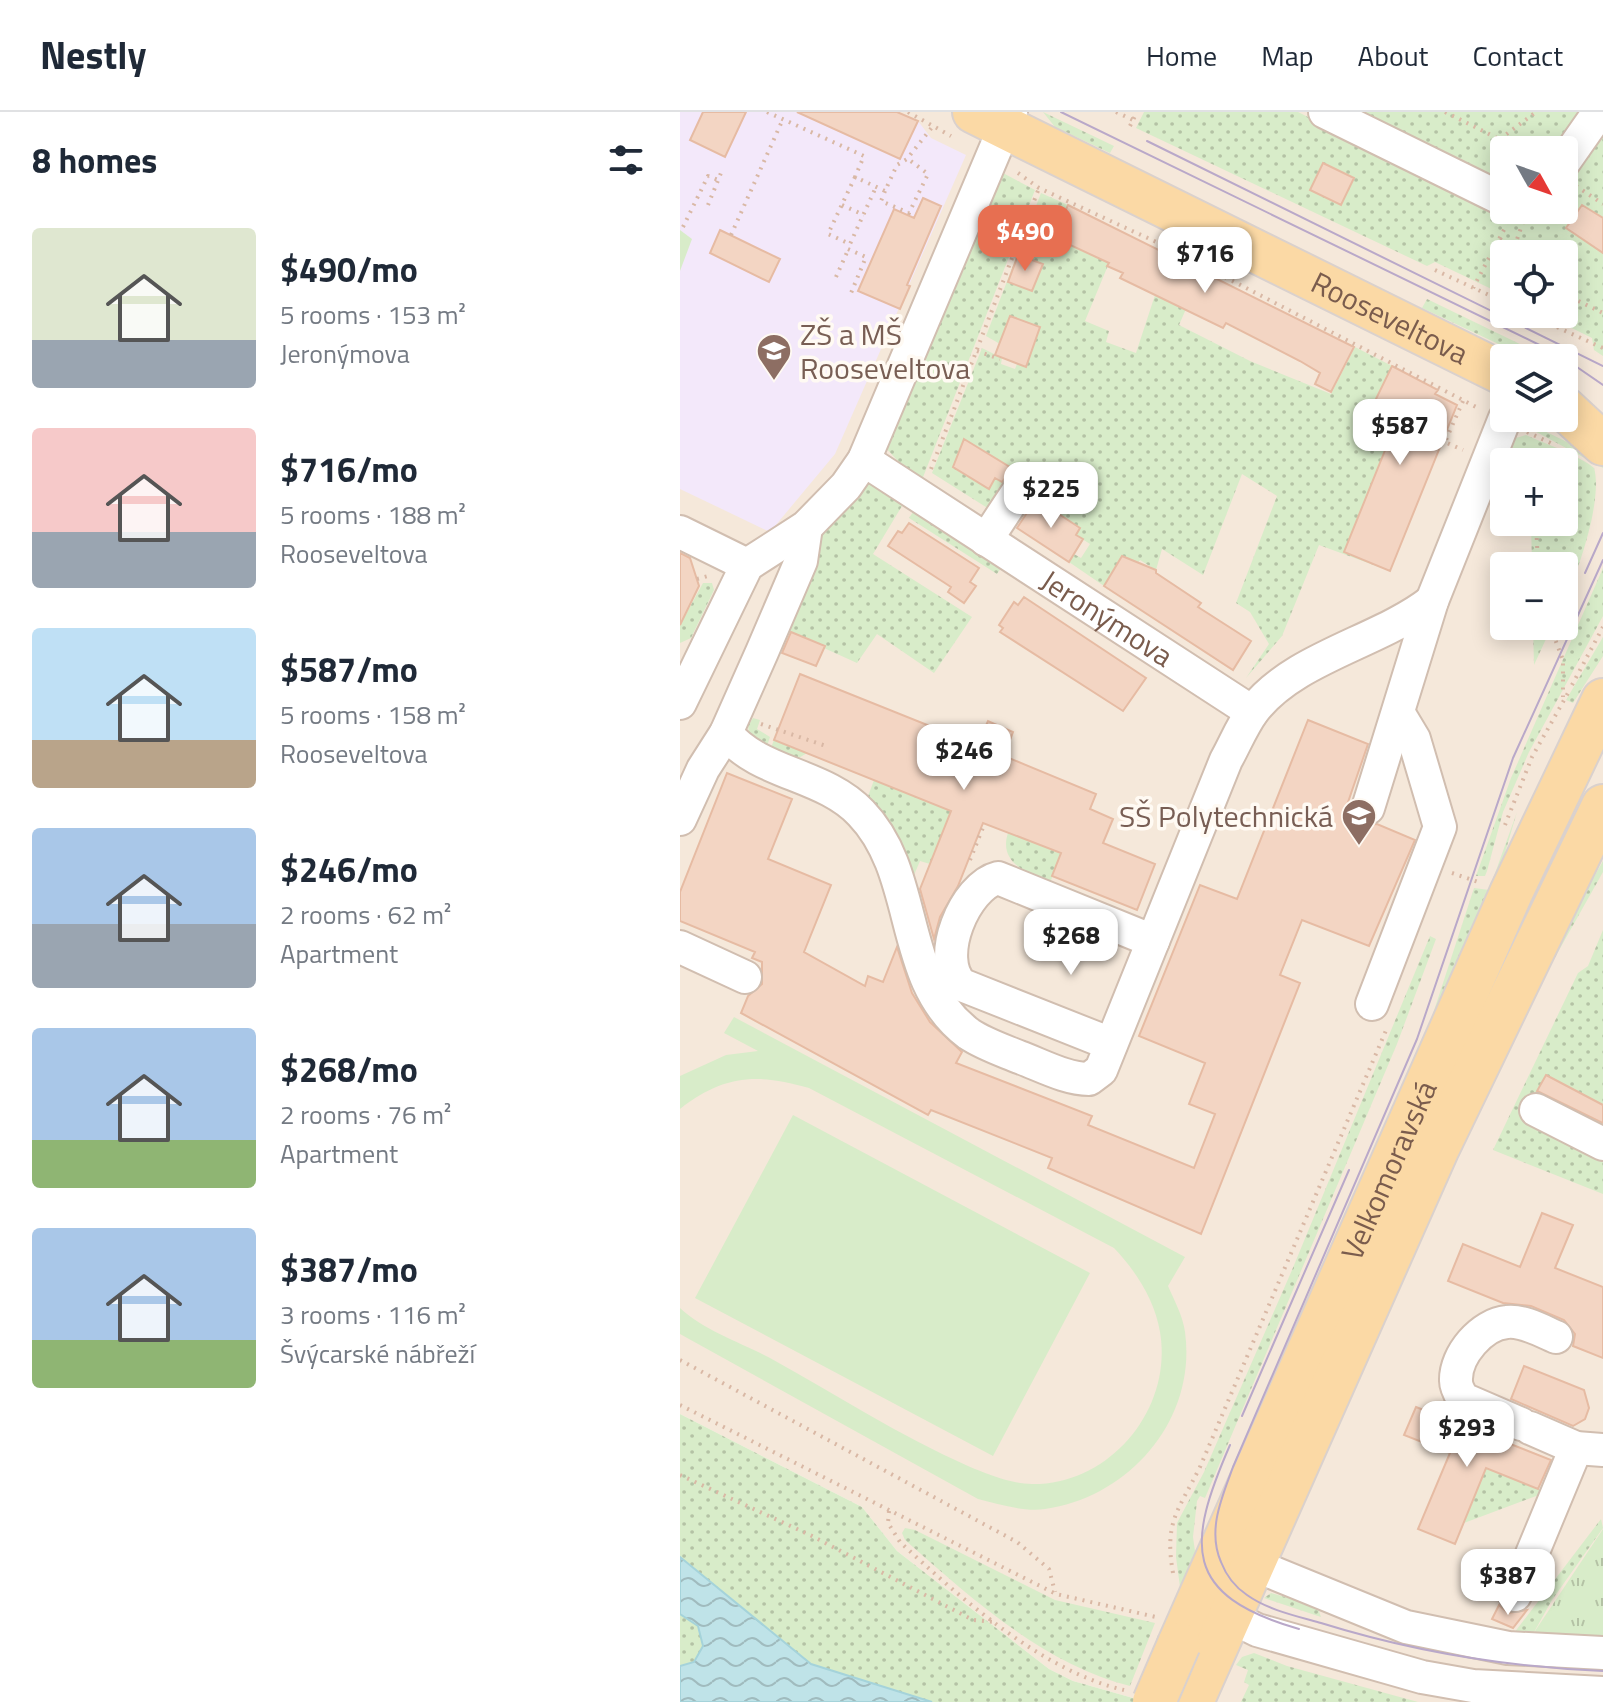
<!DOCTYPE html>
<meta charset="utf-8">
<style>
:root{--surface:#fff;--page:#f2f2f3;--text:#1f2937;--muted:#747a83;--line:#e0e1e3;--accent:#e76f51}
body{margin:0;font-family:"Titillium Web",sans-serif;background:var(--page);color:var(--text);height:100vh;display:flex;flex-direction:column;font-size:30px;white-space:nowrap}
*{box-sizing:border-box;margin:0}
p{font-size:26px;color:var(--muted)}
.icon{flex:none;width:44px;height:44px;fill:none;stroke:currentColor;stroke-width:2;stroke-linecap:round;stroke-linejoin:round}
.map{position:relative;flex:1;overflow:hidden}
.panel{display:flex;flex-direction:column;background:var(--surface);width:680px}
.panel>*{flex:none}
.needle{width:52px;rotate:130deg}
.controls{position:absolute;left:810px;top:24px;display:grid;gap:16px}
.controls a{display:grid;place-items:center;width:88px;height:88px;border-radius:8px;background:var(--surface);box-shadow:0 4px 20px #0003;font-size:40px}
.price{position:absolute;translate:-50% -68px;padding:0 18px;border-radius:16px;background:#fff;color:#222;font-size:26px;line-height:52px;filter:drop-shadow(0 2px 4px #0008)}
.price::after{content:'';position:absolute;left:50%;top:48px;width:24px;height:18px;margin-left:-12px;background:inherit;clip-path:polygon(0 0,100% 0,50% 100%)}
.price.selected{background:var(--accent);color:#fff}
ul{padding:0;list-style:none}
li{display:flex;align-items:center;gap:24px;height:200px;padding:0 32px}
li span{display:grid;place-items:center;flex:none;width:224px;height:160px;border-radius:8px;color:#555}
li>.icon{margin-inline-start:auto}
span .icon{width:96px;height:96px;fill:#fffc;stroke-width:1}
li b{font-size:34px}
h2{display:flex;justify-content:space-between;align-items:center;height:96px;padding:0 32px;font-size:34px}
header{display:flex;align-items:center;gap:48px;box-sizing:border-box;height:112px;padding:0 40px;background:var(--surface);border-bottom:2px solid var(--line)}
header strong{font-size:38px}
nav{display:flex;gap:44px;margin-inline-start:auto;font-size:28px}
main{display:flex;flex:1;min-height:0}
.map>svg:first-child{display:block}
.residential{fill:#f5e8da;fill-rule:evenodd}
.education{fill:#f3e8fa}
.grass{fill:url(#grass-dots)}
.park{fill:url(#park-tufts)}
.pitch{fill:#d8ecc9}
.water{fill:url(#water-waves);stroke:#a5d3da;stroke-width:2}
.building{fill:#f3d5c3;stroke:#e6bba3;stroke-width:2}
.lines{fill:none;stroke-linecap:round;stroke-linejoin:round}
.minor-casing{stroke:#d1beb0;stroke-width:36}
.major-casing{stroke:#dad1cd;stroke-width:46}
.path{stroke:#d9b8a5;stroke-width:4;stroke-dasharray:2 6;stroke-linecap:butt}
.minor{stroke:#fff;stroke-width:32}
.major{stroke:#fbd9a5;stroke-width:42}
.tram{stroke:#b9a8c9;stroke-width:2}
.major-bridge-casing{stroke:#dad1cd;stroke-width:46;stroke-linecap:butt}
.major-bridge{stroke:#fbd9a5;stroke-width:42}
.labels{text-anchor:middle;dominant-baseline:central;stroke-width:7;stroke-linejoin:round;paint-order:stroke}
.street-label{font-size:30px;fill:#7a5c4d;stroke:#fffaf3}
.education-label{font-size:30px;fill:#785e54;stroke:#fffaf3;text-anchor:start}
</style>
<header>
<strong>Nestly</strong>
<nav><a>Home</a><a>Map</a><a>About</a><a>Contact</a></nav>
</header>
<main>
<section class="panel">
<h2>8 homes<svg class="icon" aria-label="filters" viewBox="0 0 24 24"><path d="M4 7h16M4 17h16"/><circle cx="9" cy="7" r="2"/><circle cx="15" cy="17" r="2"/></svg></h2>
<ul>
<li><span style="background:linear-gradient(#dfe7d0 70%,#9aa5b1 0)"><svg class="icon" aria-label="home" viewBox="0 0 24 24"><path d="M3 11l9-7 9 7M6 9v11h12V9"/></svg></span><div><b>$490/mo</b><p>5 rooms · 153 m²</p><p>Jeronýmova</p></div></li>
<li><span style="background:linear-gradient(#f6c9c9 65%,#9aa5b1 0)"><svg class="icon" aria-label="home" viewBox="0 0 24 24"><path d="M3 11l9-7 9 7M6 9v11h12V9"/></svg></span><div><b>$716/mo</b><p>5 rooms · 188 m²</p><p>Rooseveltova</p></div></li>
<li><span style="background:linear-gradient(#bfe0f5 70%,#b9a48a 0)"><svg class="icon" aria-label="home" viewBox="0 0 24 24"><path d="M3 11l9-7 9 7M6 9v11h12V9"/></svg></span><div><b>$587/mo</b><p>5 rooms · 158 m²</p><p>Rooseveltova</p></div></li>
<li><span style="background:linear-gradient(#a9c7e8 60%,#9aa5b1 0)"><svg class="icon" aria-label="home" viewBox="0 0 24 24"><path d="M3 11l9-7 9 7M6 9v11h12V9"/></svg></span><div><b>$246/mo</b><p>2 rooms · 62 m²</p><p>Apartment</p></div></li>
<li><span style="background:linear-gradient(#a9c7e8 70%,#8fb573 0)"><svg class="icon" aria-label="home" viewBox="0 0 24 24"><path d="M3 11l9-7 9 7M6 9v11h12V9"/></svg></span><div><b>$268/mo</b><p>2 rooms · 76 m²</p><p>Apartment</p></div></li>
<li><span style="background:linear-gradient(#a9c7e8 70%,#8fb573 0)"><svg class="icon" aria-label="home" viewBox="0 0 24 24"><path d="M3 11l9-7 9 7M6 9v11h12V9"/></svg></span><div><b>$387/mo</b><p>3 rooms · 116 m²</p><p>Švýcarské nábřeží</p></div></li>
</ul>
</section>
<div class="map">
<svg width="923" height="1590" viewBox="0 0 923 1590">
<defs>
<pattern id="grass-dots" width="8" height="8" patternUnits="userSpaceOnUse" patternTransform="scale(2)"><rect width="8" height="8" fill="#d8ecc9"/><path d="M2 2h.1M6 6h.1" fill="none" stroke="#b4c2a5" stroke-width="1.8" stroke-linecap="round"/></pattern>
<pattern id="park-tufts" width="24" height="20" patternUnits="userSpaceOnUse" patternTransform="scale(2)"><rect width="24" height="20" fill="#d8ecc9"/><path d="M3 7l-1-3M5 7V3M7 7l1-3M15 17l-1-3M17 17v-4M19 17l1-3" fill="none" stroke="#b4c2a5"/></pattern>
<pattern id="water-waves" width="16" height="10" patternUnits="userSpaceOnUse" patternTransform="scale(2)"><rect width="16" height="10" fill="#bfe3e8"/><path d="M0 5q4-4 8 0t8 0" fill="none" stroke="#a0bbbe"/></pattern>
</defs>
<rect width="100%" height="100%" fill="#fdf6ec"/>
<!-- residential -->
<path class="residential" d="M 0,0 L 923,0 L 923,1590 L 467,1590 L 393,1569 L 369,1557 L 217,1439 L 182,1395 L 0,1302 ZM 824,38 L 884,38 L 884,98 L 824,98 ZM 824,142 L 884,142 L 884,202 L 824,202 ZM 824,246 L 884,246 L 884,306 L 824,306 ZM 824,350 L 884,350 L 884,410 L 824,410 ZM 824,454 L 884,454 L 884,514 L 824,514 Z"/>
<!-- education -->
<path class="education" d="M 0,0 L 218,0 L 238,9 L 251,26 L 286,43 L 155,342 L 90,420 L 0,377 Z"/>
<!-- grass -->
<path class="grass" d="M 363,0 L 434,34 L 430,41 L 375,15 Z
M 464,0 L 618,0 L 816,99 L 834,103 L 884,98 L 884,70 L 923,18 L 923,244 L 914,238 L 912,226 L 863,202 L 884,202 L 884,142 L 824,142 L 824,183 L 755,150 L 747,154 L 456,16 Z
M 672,0 L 904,0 L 876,38 L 824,38 L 824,74 Z
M 323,61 L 355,78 L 240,373 L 204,334 Z
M 361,81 L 388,93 L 373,125 L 429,151 L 405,209 L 429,219 L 426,230 L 456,241 L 475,183 L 487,189 L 507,150 L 523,158 L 499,213 L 570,249 L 651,282 L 675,235 L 712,254 L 694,290 L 681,328 L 728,348 L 703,342 L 664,440 L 710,459 L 639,433 L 602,524 L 566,566 L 589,532 L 570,500 L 556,491 L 597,384 L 562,362 L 523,463 L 482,437 L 476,458 L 460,448 L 457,452 L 442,444 L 424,474 L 389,450 L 394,442 L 401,446 L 410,432 L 396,423 L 400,416 L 379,402 L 387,387 L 343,360 L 317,402 L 252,361 L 302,236 L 322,246 L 321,252 L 335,257 L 337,252 L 346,254 L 360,215 L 330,204 L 320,232 L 306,224 Z
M 747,187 L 869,246 L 848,246 L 742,196 Z
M 840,311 L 848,311 L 922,347 L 923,356 Z
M 846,323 C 863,331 901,344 914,356 C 923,386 899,459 884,489 L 884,454 L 852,454 L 851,410 L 884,410 L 884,350 L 827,350 L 836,326 Z
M 193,371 L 225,389 L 193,442 L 292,505 L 254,561 L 197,522 L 177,551 L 102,517 C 117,481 150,377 193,371 Z
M 235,397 L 323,453 L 317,462 L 229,406 Z
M 923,456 L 923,504 L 849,640 L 823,700 L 807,759 L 805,764 L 796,764 L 831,666 Z
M 23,471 L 32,471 L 34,478 L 11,526 L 0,531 L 0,513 Z
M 853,514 L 872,514 L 854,553 Z
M 923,525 L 923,544 L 893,591 L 886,588 Z
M 73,606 L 80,608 L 77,617 L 90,625 L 86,637 L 70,626 L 68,614 Z
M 94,628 L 127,641 L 117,647 L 90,638 Z
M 194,668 L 271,699 L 250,752 L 240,749 L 231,770 L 187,687 Z
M 837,700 L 817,768 L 689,1058 L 748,917 L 794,776 L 809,778 Z
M 328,721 L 381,741 L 370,771 C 348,761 318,751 328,721 Z
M 923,749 L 923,760 L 869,856 L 681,1239 L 892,803 Z
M 923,818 L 923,1082 L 813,1038 L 898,861 L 908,854 Z
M 750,824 L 756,827 L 717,932 L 525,1386 L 520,1384 L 517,1389 L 513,1425 L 516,1446 L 502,1490 L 496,1445 L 497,1411 L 524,1360 L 612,1158 Z
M 0,1302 L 182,1395 L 217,1439 L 369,1557 L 393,1569 L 467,1590 L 252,1590 L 221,1582 L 131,1552 L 0,1445 Z
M 806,1356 L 867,1380 L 784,1411 Z
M 921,1407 L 923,1416 L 872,1488 L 853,1522 L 834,1521 Z
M 225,1416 L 235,1418 L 375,1488 L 475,1511 L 450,1574 C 363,1552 291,1486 225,1428 L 222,1421 Z
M 591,1481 L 637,1494 L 641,1505 L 584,1486 Z
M 0,1502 L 18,1514 L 23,1534 L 14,1550 L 0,1554 Z
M 574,1541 L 607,1554 L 738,1590 L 561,1590 L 569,1573 L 564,1570 L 568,1558 L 556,1553 L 562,1545 Z"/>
<!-- park -->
<path class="park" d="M 923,1417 L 923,1524 L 853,1522 Z"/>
<!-- pitch -->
<path class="pitch" d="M 0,118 L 12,127 L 0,159 Z
M 54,905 L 505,1145 L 488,1174 C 494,1188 503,1204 505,1220 C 517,1307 450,1385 365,1397 C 343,1400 319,1392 298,1387 L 0,1222 L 0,1196 C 23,1218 62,1231 90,1246 C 155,1282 220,1324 288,1354 C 307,1362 332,1372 352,1372 C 430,1373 493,1297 480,1220 C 475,1188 455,1158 434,1136 L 129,976 C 76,961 44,963 0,997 L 0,964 L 46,943 L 78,939 L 44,921 Z
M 113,1003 L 410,1161 L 313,1344 L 15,1186 Z"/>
<!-- water -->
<path class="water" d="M 0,1445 L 131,1552 L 252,1590 L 0,1590 L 0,1554 L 14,1550 L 23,1534 L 18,1514 L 0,1502 Z"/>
<!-- building -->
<path class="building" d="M 23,0 L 66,0 L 45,45 L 10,28 Z
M 117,0 L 217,0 L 238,9 L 220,47 Z
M 643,51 L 674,66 L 661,93 L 630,78 Z
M 243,86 L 261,94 L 227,173 L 230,174 L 220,197 L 178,179 L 214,97 L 234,106 Z
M 388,93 L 674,235 L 651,280 L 635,272 L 640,261 L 620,249 L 546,211 L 543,216 L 440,166 L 443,161 L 427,154 L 429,151 L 373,125 Z
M 902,93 L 923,106 L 923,141 L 886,116 Z
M 40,118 L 100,147 L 89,170 L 30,141 Z
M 338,143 L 363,152 L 352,179 L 328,170 Z
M 330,204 L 360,215 L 346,255 L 315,243 Z
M 712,254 L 758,278 L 755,282 L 777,293 L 710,459 L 664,440 L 716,311 L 702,304 L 706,297 L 694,291 Z
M 284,327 L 333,357 L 332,358 L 322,370 L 315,366 L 309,377 L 273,355 Z
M 356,387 L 400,416 L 396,423 L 403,427 L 389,450 L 337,416 Z
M 229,411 L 299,456 L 290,470 L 296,474 L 284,491 L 268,480 L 271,475 L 208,434 L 218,419 L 222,421 Z
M 0,441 L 10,446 L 19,474 L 0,513 Z
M 442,444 L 476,458 L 476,461 L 521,491 L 518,495 L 571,529 L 553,558 L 424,474 Z
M 344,485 L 466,566 L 443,599 L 320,520 L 323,516 L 319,513 L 334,490 L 338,493 Z
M 111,520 L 145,534 L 136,554 L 102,541 Z
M 120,562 L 297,633 L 308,609 L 333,620 L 324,644 L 416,682 L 410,697 L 433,707 L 423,731 L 475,752 L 457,798 L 372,764 L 381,741 L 303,711 L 278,774 L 260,805 L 254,827 L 240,777 L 271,699 L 94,628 Z
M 628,608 L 688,632 L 665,699 L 682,714 L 697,712 L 735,728 L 689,834 L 622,808 L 600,863 L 620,871 L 521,1122 L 368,1056 L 372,1046 L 251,998 L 248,1003 L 61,901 L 68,884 L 82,872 L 82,850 L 72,846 L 75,840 L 0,809 L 0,780 L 47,661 L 112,687 L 88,747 L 151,773 L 124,840 L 185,874 L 188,864 L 203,870 L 217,835 L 232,881 L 250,910 L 282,940 L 276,951 L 412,1004 L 408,1013 L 514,1056 L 535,1002 L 509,992 L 525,951 L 459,924 L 520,773 L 557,787 Z
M 866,963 L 923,993 L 923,1011 L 857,979 Z
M 862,1101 L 893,1113 L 875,1156 L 923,1175 L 923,1246 L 893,1234 L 895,1222 L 884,1208 L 851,1194 L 823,1191 L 768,1169 L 783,1132 L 840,1155 Z
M 844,1254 L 904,1278 L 909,1296 L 905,1307 L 893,1314 L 831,1287 Z
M 736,1295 L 871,1348 L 858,1377 L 806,1356 L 775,1432 L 738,1417 L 770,1341 L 724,1323 Z
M 819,1493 L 828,1501 L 847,1498 L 833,1516 L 812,1507 Z"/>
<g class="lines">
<defs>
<g id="minor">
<path d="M 645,0 L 824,88"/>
<path d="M 884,50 L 919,0"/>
<path id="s1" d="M 184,348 L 572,600"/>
<path d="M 0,420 L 67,453"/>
<path d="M 306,428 L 341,375"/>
<path d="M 0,591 L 67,453 L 126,415 L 166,374 L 184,348 L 331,0"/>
<path d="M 46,621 C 80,663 143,661 181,701 C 241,763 217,869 289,922 C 304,932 322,938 339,945 C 361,953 386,967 409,967 L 421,958 L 546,648 C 555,632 562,614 573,599 C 614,545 700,530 752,489"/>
<path d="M 688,696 L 752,489 L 825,306"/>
<path d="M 0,707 L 23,657 L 46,621 L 82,540 L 121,449 L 126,415"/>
<path d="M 0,835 L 65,865"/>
<path d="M 692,892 L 760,715 L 734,627 L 719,602"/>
<path d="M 431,932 L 282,873 C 254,847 285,774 318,766 L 473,829"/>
<path d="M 856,998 L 923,1032"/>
<path d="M 841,1312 L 783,1287 C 780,1282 776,1275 776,1269 C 775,1243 802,1212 827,1210 C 843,1208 862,1219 876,1225"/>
<path d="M 850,1316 L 896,1336 L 923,1338"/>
<path d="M 552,1444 L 726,1515 L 828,1536 L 923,1541"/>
<path d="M 835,1483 L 896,1336"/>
<path d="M 531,1495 L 577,1518 L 742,1565 L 793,1574 L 923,1581"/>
</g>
<g id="major">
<path id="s2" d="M 294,0 L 824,262"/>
<path d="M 884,296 L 923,332"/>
<path id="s3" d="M 499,1532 L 831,781 L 923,588"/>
<path d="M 512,1590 L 758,1036 L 923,694"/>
</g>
</defs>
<!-- minor casing -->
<use href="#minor" class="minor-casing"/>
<!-- major casing -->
<use href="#major" class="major-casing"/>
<!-- path -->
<path class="path" d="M 87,0 L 184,44 L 175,65 L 205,79 L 217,53 L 227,47 L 253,14
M 228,0 L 271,24
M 436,0 L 453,8
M 765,0 L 841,38
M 450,14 L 457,0
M 820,27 L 856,0
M 338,61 L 359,76 L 485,134 L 800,297
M 175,65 L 148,122 L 170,132 L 196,75
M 896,74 L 923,92
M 205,79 L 201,89 L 229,101 L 248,62 L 228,47
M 28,93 L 43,56
M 162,93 L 184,103
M 848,104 L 863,98
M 3,115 L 28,64 L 38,68
M 51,123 L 103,7
M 820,127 L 846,142
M 168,137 L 186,145 L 171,181
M 832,142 L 844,107
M 755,158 L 824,190
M 156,165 L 168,138
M 793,176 L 826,114
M 884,182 L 923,201
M 848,202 L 923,236
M 297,239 L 320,247
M 783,289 L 765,330 L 783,338
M 847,320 L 875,333
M 842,337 L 849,350
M 251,357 L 359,76
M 856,410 L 858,454
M 17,467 L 28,464
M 870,514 L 883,548 L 883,585
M 892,573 L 923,515
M 81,612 L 149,635
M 825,713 L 852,645 L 888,581
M 290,748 L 304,713
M 772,761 L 801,771
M 0,1248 L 337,1430 L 369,1457 L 375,1480
M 0,1293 L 376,1482 L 476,1505
M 0,1363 L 130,1423 L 293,1508 L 314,1510
M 209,1399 L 208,1411 L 220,1430 C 280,1486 364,1560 444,1578
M 493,1461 C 484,1410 498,1399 520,1355 L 707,916"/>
<!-- minor -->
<use href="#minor" class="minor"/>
<!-- major -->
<use href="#major" class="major"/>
<!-- tram -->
<path class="tram" d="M 381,0 L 878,242 L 923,273
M 467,29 L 923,254
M 923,448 L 833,646 L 737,927 L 553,1355 C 542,1385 527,1418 541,1450 C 546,1463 555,1475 567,1483 C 588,1498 616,1504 641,1511 C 734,1540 826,1555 923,1559
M 905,461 L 923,421
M 562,1304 L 669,1058
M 550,1333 C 507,1432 501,1483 619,1517"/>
<defs>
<path id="major-bridge" d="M 474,1590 L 499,1532"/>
</defs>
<!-- major-bridge casing -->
<use href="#major-bridge" class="major-bridge-casing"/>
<!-- major-bridge -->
<use href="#major-bridge" class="major-bridge"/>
</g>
<!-- icons -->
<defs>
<symbol id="school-pin" viewBox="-11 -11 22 30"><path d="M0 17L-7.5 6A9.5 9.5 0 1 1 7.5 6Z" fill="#8d6e63" stroke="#fffaf3"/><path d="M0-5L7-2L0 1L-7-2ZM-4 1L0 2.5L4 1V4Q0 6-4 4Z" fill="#fff"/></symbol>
</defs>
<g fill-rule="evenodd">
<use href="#school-pin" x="74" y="219" width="40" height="54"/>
<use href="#school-pin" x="659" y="684" width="40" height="54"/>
</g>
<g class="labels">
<!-- street labels -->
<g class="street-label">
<text stroke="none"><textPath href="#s2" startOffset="464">Rooseveltova</textPath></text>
<text stroke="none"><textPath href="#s1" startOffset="290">Jeronýmova</textPath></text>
<text stroke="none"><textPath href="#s3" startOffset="518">Velkomoravská</textPath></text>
</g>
<!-- education labels -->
<g class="education-label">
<text x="120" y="222">ZŠ a MŠ<tspan x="120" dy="34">Rooseveltova</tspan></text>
<text x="653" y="704" text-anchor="end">SŠ Polytechnická</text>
</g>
</g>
</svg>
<div class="controls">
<a><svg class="needle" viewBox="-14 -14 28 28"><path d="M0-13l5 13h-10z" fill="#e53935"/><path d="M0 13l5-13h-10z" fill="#747a83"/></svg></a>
<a><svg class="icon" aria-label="locate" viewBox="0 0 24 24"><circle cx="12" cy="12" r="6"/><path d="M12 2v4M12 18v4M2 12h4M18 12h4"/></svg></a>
<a><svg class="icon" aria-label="layers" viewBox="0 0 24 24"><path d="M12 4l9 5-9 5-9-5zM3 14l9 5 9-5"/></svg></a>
<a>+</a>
<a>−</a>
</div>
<b class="price selected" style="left:345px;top:161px">$490</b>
<b class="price" style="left:525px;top:183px">$716</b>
<b class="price" style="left:720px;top:355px">$587</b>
<b class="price" style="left:371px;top:418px">$225</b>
<b class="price" style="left:284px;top:680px">$246</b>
<b class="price" style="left:391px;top:865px">$268</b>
<b class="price" style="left:787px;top:1357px">$293</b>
<b class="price" style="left:828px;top:1505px">$387</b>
</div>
</main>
